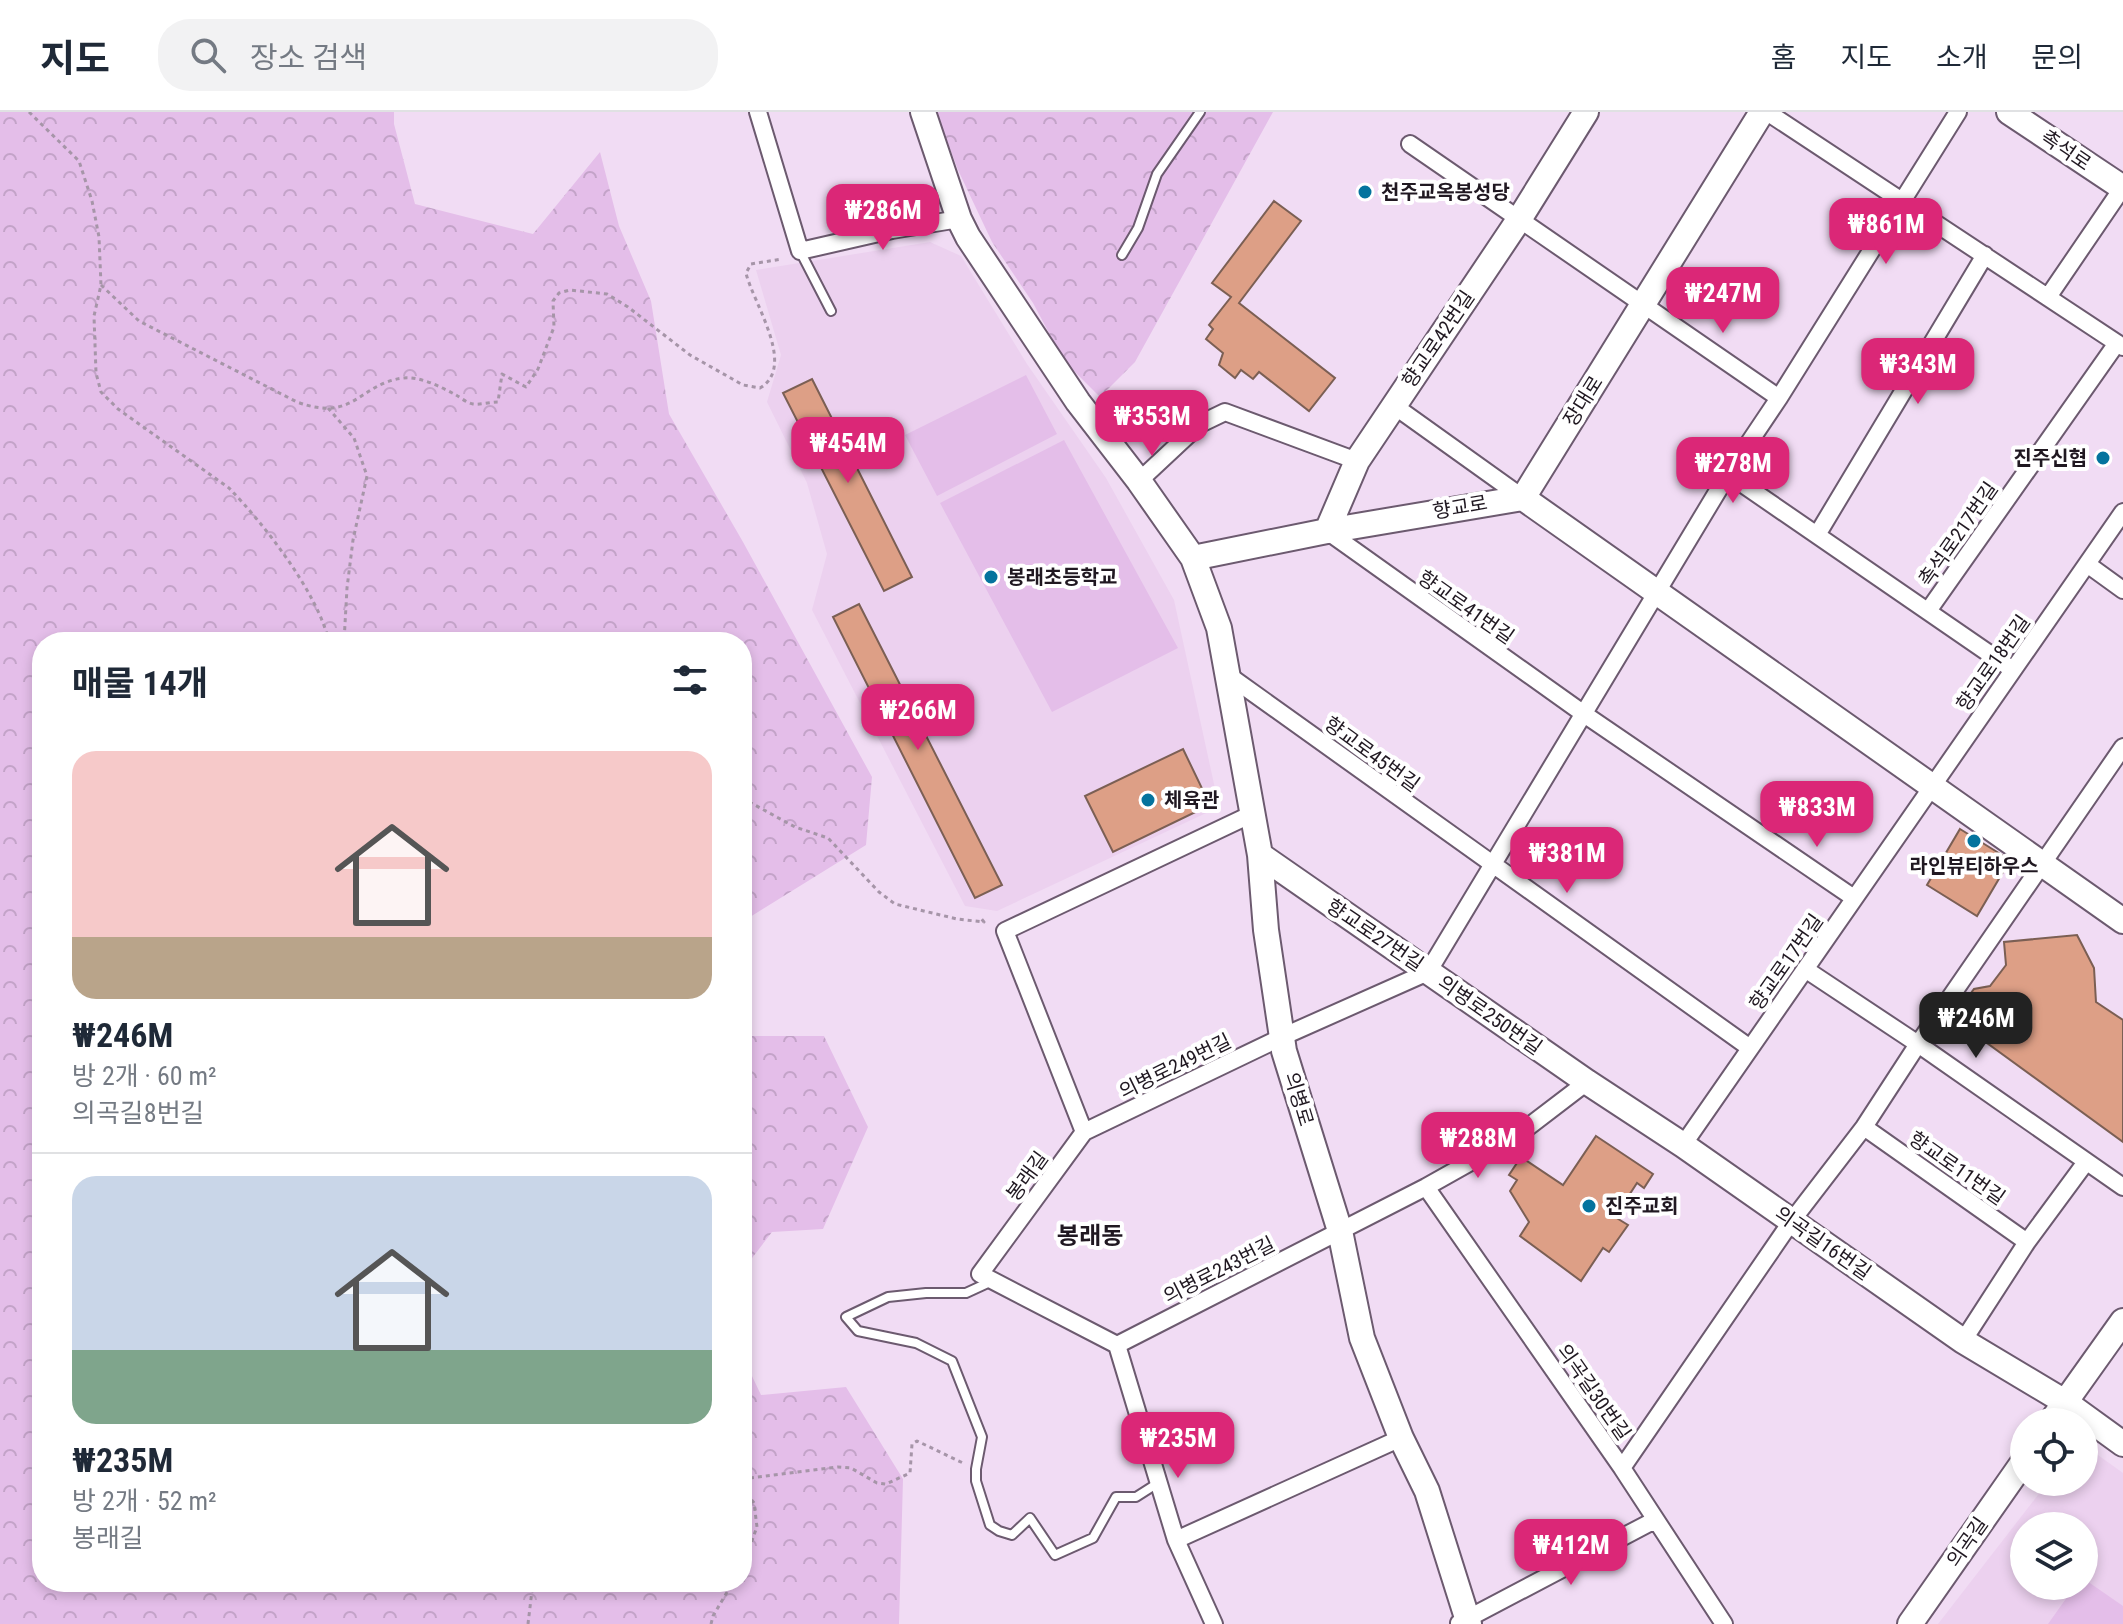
<!DOCTYPE html>
<html lang="ko">
<meta charset="utf-8">
<style>
:root{--surface:#fff;--page:#f2f2f3;--text:#1f2937;--muted:#747a83;--line:#e0e1e3;--accent:#db2777}
body{margin:0;font-family:"Roboto Condensed","Noto Sans KR",sans-serif;background:var(--page);color:var(--text);height:100vh;display:flex;flex-direction:column;font-size:30px;white-space:nowrap}
*{box-sizing:border-box;margin:0}
p{font-size:26px;color:var(--muted)}
.icon{flex:none;width:44px;height:44px;fill:none;stroke:currentColor;stroke-width:2;stroke-linecap:round;stroke-linejoin:round}
.map{position:relative;flex:1;overflow:hidden}
.side{position:absolute;left:32px;top:520px;width:720px;height:960px;display:flex;flex-direction:column;background:var(--surface);border-radius:32px;box-shadow:0 4px 12px #0003}
.side>*{flex:none}
.tools{position:absolute;left:2010px;top:1296px;display:grid;gap:16px}
.tools a{display:grid;place-items:center;width:88px;height:88px;border-radius:50%;background:var(--surface);box-shadow:0 4px 12px #0003;font-size:40px}
.price{position:absolute;translate:-50% -68px;padding:0 18px;border-radius:16px;background:var(--accent);color:#fff;font-size:26px;line-height:52px;filter:drop-shadow(0 2px 4px #0008)}
.price::after{content:'';position:absolute;left:50%;top:48px;width:24px;height:18px;margin-left:-12px;background:inherit;clip-path:polygon(0 0,100% 0,50% 100%)}
.price.selected{background:#222;color:#fff}
ul{padding:0;list-style:none}
li{display:grid;align-content:center;gap:16px;height:424px;padding:0 40px}
li+li{border-top:2px solid var(--line)}
li span{display:grid;place-items:center;height:248px;border-radius:24px;color:#555}
li>.icon{margin-inline-start:auto}
span .icon{width:144px;height:144px;fill:#fffc;stroke-width:1}
li b{font-size:34px}
h2{display:flex;justify-content:space-between;align-items:center;height:96px;padding:0 40px;font-size:34px}
header{display:flex;align-items:center;gap:48px;box-sizing:border-box;height:112px;padding:0 40px;background:var(--surface);border-bottom:2px solid var(--line)}
header strong{font-size:38px}
nav{display:flex;gap:44px;margin-inline-start:auto;font-size:28px}
.search{width:560px;height:72px;background:var(--page);display:flex;align-items:center;gap:20px;box-sizing:border-box;padding:0 28px;border-radius:32px;color:var(--muted);font-size:30px}
.map>svg:first-child{display:block}
.built{fill:#ecd1ef;fill-rule:evenodd}
.forest{fill:url(#forest-crowns)}
.pitch{fill:#e4bee9}
.building{fill:#dd9f86;stroke:#7b5f54;stroke-width:2}
.lines{fill:none;stroke-linecap:round;stroke-linejoin:round}
.lane-casing{stroke:#6c5a6f;stroke-width:12}
.street-casing{stroke:#6c5a6f;stroke-width:20}
.secondary-casing{stroke:#6c5a6f;stroke-width:28}
.path{stroke:#a695a8;stroke-width:3;stroke-dasharray:4 4;stroke-linecap:butt}
.lane{stroke:#fff;stroke-width:8}
.street{stroke:#fff;stroke-width:16}
.secondary{stroke:#fff;stroke-width:24}
.poi-dot{fill:#04739e;stroke:#fff;stroke-width:3}
.labels{text-anchor:middle;dominant-baseline:central;stroke-width:8;stroke-linejoin:round;paint-order:stroke}
.street-label{font-size:20px;fill:#201821;stroke:#fff}
.poi-label{font-size:20px;font-weight:bold;fill:#201821;stroke:#fff;text-anchor:start}
.quarter-label{font-size:24px;font-weight:bold;fill:#201821;stroke:#fff}
</style>
<header>
<strong>지도</strong>
<div class="search"><svg class="icon" aria-label="search" viewBox="0 0 24 24"><circle cx="10" cy="10" r="6"/><path d="M15 15l6 6"/></svg>장소 검색</div>
<nav><a>홈</a><a>지도</a><a>소개</a><a>문의</a></nav>
</header>
<div class="map">
<svg width="2123" height="1512" viewBox="0 0 2123 1512">
<defs>
<pattern id="forest-crowns" width="20" height="18" patternUnits="userSpaceOnUse" patternTransform="scale(2)"><rect width="20" height="18" fill="#e4bee9"/><path d="M2 6a3 3 0 1 1 6 0M12 15a3 3 0 1 1 6 0" fill="none" stroke="#c3a3c8"/></pattern>
</defs>
<rect width="100%" height="100%" fill="#f1dcf4"/>
<!-- built -->
<path class="built" d="M 930,130 L 961,144 L 1027,252 L 1106,366 L 1174,488 L 1219,695 L 997,799 L 965,794 L 812,498 L 827,442 L 807,371 L 767,290 L 781,243 L 756,158 Z
M 2084,1333 L 2123,1361 L 2123,1512 L 1938,1512 L 2048,1370 L 2084,1370 ZM 2024,1414 L 2084,1414 L 2084,1474 L 2024,1474 Z"/>
<!-- forest -->
<path class="forest" d="M 0,0 L 394,0 L 394,12 L 415,92 L 533,122 L 600,40 L 619,114 L 651,189 L 669,302 L 743,430 L 872,665 L 866,733 L 742,810 L 742,530 L 42,530 L 42,1470 L 742,1470 L 742,1243 L 761,1283 L 846,1275 L 903,1367 L 899,1512 L 0,1512 Z
M 936,0 L 1273,0 L 1135,250 L 1100,285 L 1064,249 L 1033,191 L 992,130 L 958,58 Z
M 742,924 L 824,924 L 868,1015 L 823,1117 L 772,1120 L 742,1159 Z"/>
<!-- pitch -->
<path class="pitch" d="M 1026,263 L 1057,322 L 937,384 L 905,323 Z
M 1064,328 L 1178,536 L 1052,600 L 940,391 Z
M 2084,1467 L 2123,1494 L 2123,1512 L 2048,1512 L 2075,1474 L 2084,1474 Z"/>
<!-- building -->
<path class="building" d="M 1274,89 L 1301,109 L 1239,191 L 1335,266 L 1309,299 L 1259,260 L 1253,267 L 1241,258 L 1235,266 L 1219,253 L 1223,241 L 1206,227 L 1213,217 L 1209,213 L 1231,185 L 1212,171 Z
M 812,267 L 912,465 L 884,479 L 783,281 Z
M 859,492 L 1002,773 L 975,786 L 833,505 Z
M 1183,637 L 1210,693 L 1113,740 L 1085,684 Z
M 1960,717 L 2010,748 L 1977,804 L 1927,773 Z
M 2077,823 L 2094,856 L 2096,890 L 2123,908 L 2123,1030 L 1976,923 L 1960,896 L 1974,877 L 1990,874 L 2006,853 L 2004,830 Z
M 1596,1024 L 1653,1062 L 1644,1076 L 1637,1071 L 1615,1105 L 1628,1113 L 1609,1140 L 1603,1136 L 1581,1169 L 1520,1124 L 1529,1110 L 1510,1079 L 1517,1068 L 1509,1063 L 1521,1045 L 1563,1073 Z"/>
<g class="lines">
<defs>
<path id="lane" d="M 800,139 L 831,199
M 1122,143 L 1138,116 L 1157,62 L 1200,0
M 992,1169 L 966,1181 L 926,1181 L 888,1185 L 846,1205 L 858,1219 L 916,1231 L 952,1249 L 982,1325 L 976,1357 L 976,1369 L 990,1413 L 999,1419 L 1012,1423 L 1030,1406 L 1055,1443 L 1093,1426 L 1116,1385 L 1136,1385 L 1158,1371"/>
<path id="street" d="M 758,0 L 800,139 L 892,118 L 959,107
M 1767,0 L 2123,235
M 1410,32 L 1779,286
M 2048,185 L 2123,75
M 1393,293 L 1523,386
M 1728,362 L 2013,558
M 1139,369 L 1200,312 L 1225,300 L 1357,349
M 1327,419 L 1584,602 L 1854,786
M 1817,423 L 1985,143
M 2087,452 L 2123,478
M 1928,499 L 2117,231
M 1228,563 L 1750,936
M 1805,857 L 1918,932 L 2123,1075
M 1864,1015 L 2027,1130
M 1084,1020 L 1005,819 L 1252,702
M 1683,1033 L 2123,400
M 1426,1075 L 1622,1356 L 1724,1512
M 1963,1229 L 2027,1130 L 2086,1050
M 1117,1233 L 1426,1075 L 1515,1025 L 1587,970
M 1622,1356 L 1791,1110 L 1864,1015 L 1918,932 L 2123,635
M 1176,1428 L 1401,1326
M 1459,1511 L 1655,1408
M 1214,1512 L 1176,1428 L 1117,1233 L 980,1162 L 1084,1020 L 1284,924 L 1428,860 L 1728,362 L 1779,286 L 1958,0"/>
<path id="secondary" d="M 923,0 L 959,107 L 968,125 L 1078,290 L 1139,369 L 1193,446 L 1327,419 L 1523,386 L 2123,809
M 2009,0 L 2123,76
M 1523,386 L 1762,0
M 1327,419 L 1357,349 L 1520,106 L 1586,0
M 1193,446 L 1219,516 L 1260,743 L 1266,818 L 1284,939 L 1340,1119 L 1362,1226 L 1401,1326 L 1427,1379 L 1469,1512
M 1260,743 L 1587,970 L 1683,1033 L 1963,1229 L 2065,1290 L 2123,1332
M 2051,1310 L 2123,1209
M 1910,1512 L 2024,1349"/>
</defs>
<!-- lane casing -->
<use href="#lane" class="lane-casing"/>
<!-- street casing -->
<use href="#street" class="street-casing"/>
<!-- secondary casing -->
<use href="#secondary" class="secondary-casing"/>
<!-- path -->
<path class="path" d="M 29,0 L 79,49 L 92,89 L 99,125 L 101,173 L 94,204 L 96,261 L 101,280 L 118,297 L 229,376 C 264,412 318,481 329,530
M 101,173 L 139,209 L 297,290 C 355,311 358,272 403,266 C 420,264 441,275 456,283 C 461,286 467,291 473,292 C 480,293 490,290 498,290 L 502,262 L 526,275 L 538,257 L 554,215 L 553,189 L 559,181 L 570,178 L 607,182 L 628,195 L 690,243 L 743,273 L 760,276 C 797,254 753,191 746,161 L 751,152 L 782,147
M 328,296 L 354,326 L 367,364 L 353,428 L 347,476 L 344,530
M 742,686 L 795,715 L 828,726 L 879,780 L 895,792 L 957,807 L 984,810 L 980,805
M 742,1367 L 838,1355 L 851,1356 L 877,1371 L 886,1372 L 910,1361 L 912,1332 L 917,1329 L 963,1351
M 742,1375 L 754,1391 L 757,1415 L 742,1455
M 528,1512 L 533,1470
M 711,1512 L 713,1504 L 733,1470"/>
<!-- lane -->
<use href="#lane" class="lane"/>
<!-- street -->
<use href="#street" class="street"/>
<!-- secondary -->
<use href="#secondary" class="secondary"/>
</g>
<!-- markers -->
<g class="poi-dot">
<circle cx="1365" cy="80" r="8"/>
<circle cx="2103" cy="346" r="8"/>
<circle cx="991" cy="465" r="8"/>
<circle cx="1148" cy="688" r="8"/>
<circle cx="1974" cy="729" r="8"/>
<circle cx="1589" cy="1094" r="8"/>
</g>
<g class="labels">
<!-- street labels -->
<g class="street-label">
<text transform="translate(2066 38) rotate(34)">촉석로</text>
<text transform="translate(1438 227) rotate(-56)">향교로42번길</text>
<text transform="translate(1583 289) rotate(-58)">장대로</text>
<text transform="translate(1460 395) rotate(-10)">향교로</text>
<text transform="translate(1958 422) rotate(-55)">촉석로217번길</text>
<text transform="translate(1466 495) rotate(35)">향교로41번길</text>
<text transform="translate(1993 551) rotate(-55)">향교로18번길</text>
<text transform="translate(1372 642) rotate(36)">향교로45번길</text>
<text transform="translate(1375 823) rotate(34)">향교로27번길</text>
<text transform="translate(1786 850) rotate(-55)">향교로17번길</text>
<text transform="translate(1490 903) rotate(35)">의병로250번길</text>
<text transform="translate(1175 954) rotate(-26)">의병로249번길</text>
<text transform="translate(1299 987) rotate(73)">의병로</text>
<text transform="translate(1957 1056) rotate(35)">향교로11번길</text>
<text transform="translate(1027 1064) rotate(-54)">봉래길</text>
<text transform="translate(1823 1131) rotate(35)">의곡길16번길</text>
<text transform="translate(1219 1158) rotate(-27)">의병로243번길</text>
<text transform="translate(1594 1280) rotate(55)">의곡길30번길</text>
<text transform="translate(1967 1430) rotate(-55)">의곡길</text>
</g>
<!-- poi labels -->
<g class="poi-label">
<text x="1381" y="80">천주교옥봉성당</text>
<text x="2087" y="346" text-anchor="end">진주신협</text>
<text x="1007" y="465">봉래초등학교</text>
<text x="1164" y="688">체육관</text>
<text x="1974" y="754" text-anchor="middle">라인뷰티하우스</text>
<text x="1605" y="1094">진주교회</text>
</g>
<!-- quarter labels -->
<g class="quarter-label">
<text x="1090" y="1124">봉래동</text>
</g>
</g>
</svg>
<div class="tools">
<a><svg class="icon" aria-label="locate" viewBox="0 0 24 24"><circle cx="12" cy="12" r="6"/><path d="M12 2v4M12 18v4M2 12h4M18 12h4"/></svg></a>
<a><svg class="icon" aria-label="layers" viewBox="0 0 24 24"><path d="M12 4l9 5-9 5-9-5zM3 14l9 5 9-5"/></svg></a>
</div>
<b class="price" style="left:883px;top:140px">₩286M</b>
<b class="price" style="left:1886px;top:154px">₩861M</b>
<b class="price" style="left:1723px;top:223px">₩247M</b>
<b class="price" style="left:1918px;top:294px">₩343M</b>
<b class="price" style="left:1152px;top:346px">₩353M</b>
<b class="price" style="left:848px;top:373px">₩454M</b>
<b class="price" style="left:1733px;top:393px">₩278M</b>
<b class="price" style="left:918px;top:640px">₩266M</b>
<b class="price" style="left:1817px;top:737px">₩833M</b>
<b class="price" style="left:1567px;top:783px">₩381M</b>
<b class="price selected" style="left:1976px;top:948px">₩246M</b>
<b class="price" style="left:1478px;top:1068px">₩288M</b>
<b class="price" style="left:1178px;top:1368px">₩235M</b>
<b class="price" style="left:1571px;top:1475px">₩412M</b>
<section class="side">
<h2>매물 14개<svg class="icon" aria-label="filters" viewBox="0 0 24 24"><path d="M4 7h16M4 17h16"/><circle cx="9" cy="7" r="2"/><circle cx="15" cy="17" r="2"/></svg></h2>
<ul>
<li><span style="background:linear-gradient(#f6c9c9 75%,#b9a48a 0)"><svg class="icon" aria-label="home" viewBox="0 0 24 24"><path d="M3 11l9-7 9 7M6 9v11h12V9"/></svg></span><div><b>₩246M</b><p>방 2개 · 60 m²</p><p>의곡길8번길</p></div></li>
<li><span style="background:linear-gradient(#c9d6e8 70%,#7fa58c 0)"><svg class="icon" aria-label="home" viewBox="0 0 24 24"><path d="M3 11l9-7 9 7M6 9v11h12V9"/></svg></span><div><b>₩235M</b><p>방 2개 · 52 m²</p><p>봉래길</p></div></li>
</ul>
</section>
</div>
